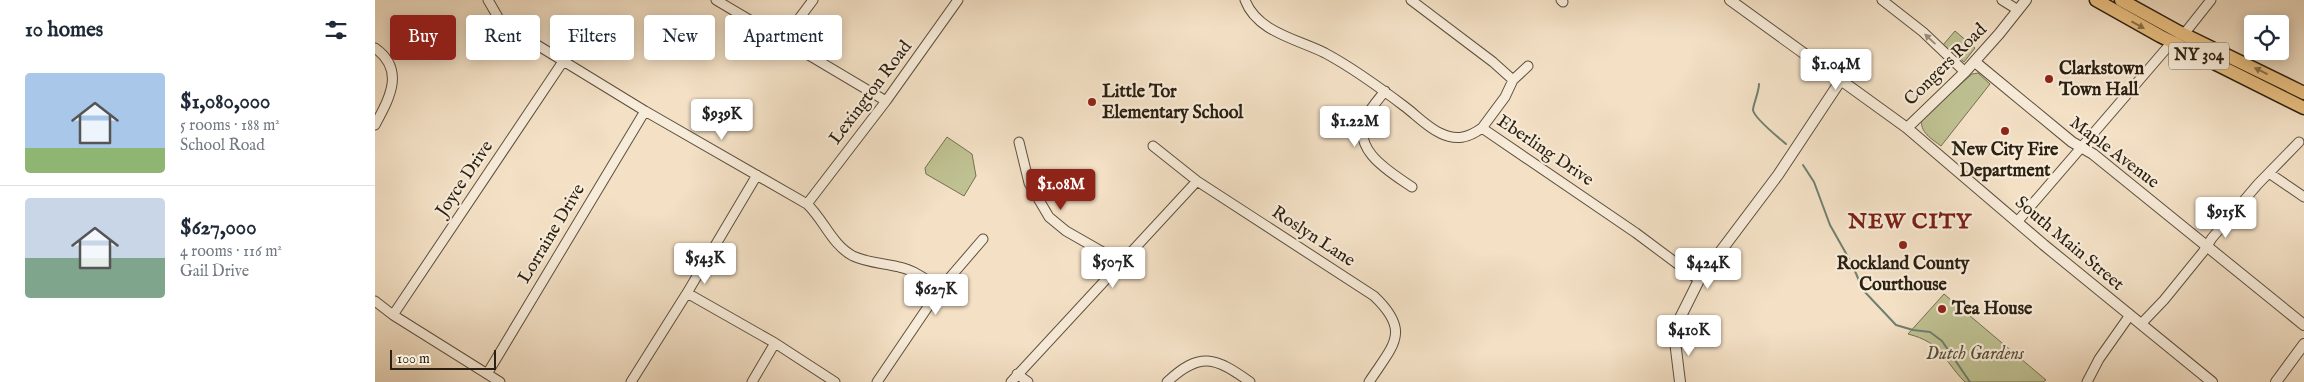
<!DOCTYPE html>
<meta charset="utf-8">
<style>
:root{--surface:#fff;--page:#f2f2f3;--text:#1f2937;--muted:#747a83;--line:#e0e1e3;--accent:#8f2418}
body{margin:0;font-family:"IM FELL English",serif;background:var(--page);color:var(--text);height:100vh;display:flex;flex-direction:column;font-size:19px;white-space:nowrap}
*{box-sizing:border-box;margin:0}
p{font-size:16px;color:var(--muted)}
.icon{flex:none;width:28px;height:28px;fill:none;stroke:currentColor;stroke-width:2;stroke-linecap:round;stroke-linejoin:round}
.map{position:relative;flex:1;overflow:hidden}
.details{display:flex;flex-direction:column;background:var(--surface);width:375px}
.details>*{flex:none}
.banner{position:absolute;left:15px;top:15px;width:475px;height:45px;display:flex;gap:10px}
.fabs{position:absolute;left:1869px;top:15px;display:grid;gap:10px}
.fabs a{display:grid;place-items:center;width:45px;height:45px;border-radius:5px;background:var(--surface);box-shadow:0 2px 12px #0003;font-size:25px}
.scale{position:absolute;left:15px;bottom:12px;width:106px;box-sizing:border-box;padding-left:5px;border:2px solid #2b2011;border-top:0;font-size:14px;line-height:18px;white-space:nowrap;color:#2b2011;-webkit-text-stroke:4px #f7ebd9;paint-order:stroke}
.price{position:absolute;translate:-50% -42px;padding:0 11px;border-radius:5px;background:#fff;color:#222;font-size:16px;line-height:32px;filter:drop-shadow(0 1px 2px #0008)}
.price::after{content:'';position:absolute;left:50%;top:30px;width:15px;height:11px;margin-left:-8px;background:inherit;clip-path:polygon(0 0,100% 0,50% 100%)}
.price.current{background:var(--accent);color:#fff}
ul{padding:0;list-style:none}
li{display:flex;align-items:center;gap:15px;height:125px;padding:0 25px}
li+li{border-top:1px solid var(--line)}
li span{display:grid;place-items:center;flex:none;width:140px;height:100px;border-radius:5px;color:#555}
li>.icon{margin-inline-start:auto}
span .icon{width:60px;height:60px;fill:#fffc;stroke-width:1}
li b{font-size:21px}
h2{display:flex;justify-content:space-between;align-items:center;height:60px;padding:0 25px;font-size:21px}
.chip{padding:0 18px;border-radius:5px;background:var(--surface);box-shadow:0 2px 12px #0003;font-size:18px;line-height:45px}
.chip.current{background:var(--accent);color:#fff}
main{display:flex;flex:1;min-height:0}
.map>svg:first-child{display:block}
.green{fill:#bfc192;stroke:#757052}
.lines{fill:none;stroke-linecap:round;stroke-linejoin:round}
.stream{stroke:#6f7f6f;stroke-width:2}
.minor-casing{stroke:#5d503e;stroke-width:11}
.tertiary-casing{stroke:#5d503e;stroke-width:12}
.primary-casing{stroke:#2b2011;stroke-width:15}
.minor{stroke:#f7ebd9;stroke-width:9}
.tertiary{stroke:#f7ebd9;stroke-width:10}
.primary{stroke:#eac082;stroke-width:12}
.oneway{fill:#8a704a}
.oneway2{fill:#9b907f}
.poi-dot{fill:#8f2418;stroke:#f7ebd9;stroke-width:2}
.labels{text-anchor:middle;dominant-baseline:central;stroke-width:4.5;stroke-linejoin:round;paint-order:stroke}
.shield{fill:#f7ebd9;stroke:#685d4d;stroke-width:1}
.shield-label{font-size:16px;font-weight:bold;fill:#2b2011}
.street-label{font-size:18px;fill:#2b2011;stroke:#f7ebd9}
.poi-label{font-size:18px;font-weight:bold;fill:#2b2011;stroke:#f7ebd9;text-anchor:start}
.park-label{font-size:18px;font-style:italic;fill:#575038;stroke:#f7ebd9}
.district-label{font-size:22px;font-weight:bold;letter-spacing:1px;fill:#7a1f14;stroke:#f7ebd9}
</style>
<main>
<section class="details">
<h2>10 homes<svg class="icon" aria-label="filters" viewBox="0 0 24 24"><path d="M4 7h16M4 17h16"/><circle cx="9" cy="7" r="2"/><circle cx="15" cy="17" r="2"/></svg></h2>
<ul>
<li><span style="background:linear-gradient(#a9c7e8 75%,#8fb573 0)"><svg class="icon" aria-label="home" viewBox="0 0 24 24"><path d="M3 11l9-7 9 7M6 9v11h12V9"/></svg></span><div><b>$1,080,000</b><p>5 rooms · 188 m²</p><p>School Road</p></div></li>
<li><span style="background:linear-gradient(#c9d6e8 60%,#7fa58c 0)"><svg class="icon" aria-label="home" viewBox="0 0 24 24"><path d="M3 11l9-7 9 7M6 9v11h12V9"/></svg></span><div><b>$627,000</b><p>4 rooms · 116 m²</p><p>Gail Drive</p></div></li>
</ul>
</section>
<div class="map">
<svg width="1929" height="382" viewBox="0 0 1929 382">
<rect width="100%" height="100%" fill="#f3e0c5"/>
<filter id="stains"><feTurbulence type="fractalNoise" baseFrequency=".004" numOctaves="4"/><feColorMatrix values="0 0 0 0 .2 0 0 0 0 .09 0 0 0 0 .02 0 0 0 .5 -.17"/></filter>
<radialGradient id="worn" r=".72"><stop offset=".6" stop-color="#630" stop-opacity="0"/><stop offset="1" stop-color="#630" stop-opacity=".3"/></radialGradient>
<!-- green -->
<path class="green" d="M 1580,31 L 1600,48 L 1589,62 L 1568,45 Z
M 1603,73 L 1615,84 L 1566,146 C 1557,139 1544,132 1547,119 L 1597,74 Z
M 572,137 L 597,154 L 601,176 L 589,196 L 551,174 L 550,168 Z
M 1569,294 L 1671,380 L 1668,382 L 1590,382 C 1567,359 1568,343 1533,334 Z"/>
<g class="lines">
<!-- stream -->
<path class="stream" d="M 1384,84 C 1384,92 1378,105 1378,110 C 1379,118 1404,138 1411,144
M 1428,165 L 1439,182 L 1455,225 L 1477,264 L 1488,290 L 1521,325 L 1538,330 L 1555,332 L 1567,341 L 1595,382"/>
<defs>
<path id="minor" d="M 113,0 L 124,19 L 136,29 L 270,111 L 432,204 C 449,220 457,245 478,256 C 493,263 508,263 524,267 C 539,270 552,280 565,289
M 341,0 L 511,101
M 870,0 C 882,32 922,39 950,53 C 978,68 1004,87 1029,106 C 1040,114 1052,127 1065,133 C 1081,141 1093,138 1107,128 L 1261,233 L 1324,280
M 1036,0 L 1118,62 L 1138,80
M 1186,0 L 1188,2
M 1507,0 L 1548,32 L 1590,72
M 1627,0 L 1643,10
M 1809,34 L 1836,0
M 408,40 L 438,0
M 0,48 C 31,70 14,99 0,125
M 1010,91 C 1004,99 996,107 992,116 C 974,149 1015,172 1037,187
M 1107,128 L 1130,97 L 1138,80 L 1153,66
M 644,142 L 654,183 L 674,217 L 691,231 L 747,263
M 778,146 L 822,181 L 999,296 C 1037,332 1018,345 994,382
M 1894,173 L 1929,197
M 432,204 L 511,101 L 583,0
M 1642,222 L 1797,42
M 312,293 L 400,343 L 460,382
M 0,301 L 18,315 L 125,382
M 18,315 L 189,60
M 1766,324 L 1789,300 L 1828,252 L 1837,238 L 1883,184 L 1924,142
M 112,374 L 270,111
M 642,374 L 653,382
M 256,382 L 312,293 L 382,175
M 377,382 L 400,343
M 502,382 L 565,289 L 608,239
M 636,382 L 822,181
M 792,382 C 825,351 840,357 875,382
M 1712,382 L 1724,359 L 1755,315"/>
<path id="tertiary" d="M 1355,0 L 1532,128 L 1669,245 L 1837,382
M 1600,62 L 1697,142 L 1718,154 L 1929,325
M 1532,128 L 1590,72 L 1624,34 L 1651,0
M 1305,382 L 1300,341 L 1305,318 L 1324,280 L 1403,175 L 1466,80
M 1901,382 L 1929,344"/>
<path id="primary" d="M 1721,0 L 1785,36 L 1929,108
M 1746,0 L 1804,32 L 1929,93"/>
</defs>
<!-- minor casing -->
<use href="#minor" class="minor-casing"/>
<!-- tertiary casing -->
<use href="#tertiary" class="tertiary-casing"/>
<!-- primary casing -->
<use href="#primary" class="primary-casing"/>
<!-- minor -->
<use href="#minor" class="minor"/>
<!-- tertiary -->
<use href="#tertiary" class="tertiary"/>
<!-- primary -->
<use href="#primary" class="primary"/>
</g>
<!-- one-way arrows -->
<defs><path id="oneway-solid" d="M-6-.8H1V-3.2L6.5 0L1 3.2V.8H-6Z" transform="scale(1.25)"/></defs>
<g class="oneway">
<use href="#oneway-solid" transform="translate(1763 25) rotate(29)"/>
<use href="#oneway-solid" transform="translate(1886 71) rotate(-154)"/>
</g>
<use class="oneway2" href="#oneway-solid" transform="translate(1555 39) rotate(-137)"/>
<!-- markers -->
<g class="poi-dot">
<circle cx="1674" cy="79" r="5"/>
<circle cx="717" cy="102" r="5"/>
<circle cx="1630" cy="131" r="5"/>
<circle cx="1528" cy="245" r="5"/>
<circle cx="1567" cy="309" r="5"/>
</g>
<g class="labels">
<!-- shield labels -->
<rect class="shield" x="1794" y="42.5" width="60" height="27" rx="4"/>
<g class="shield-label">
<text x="1824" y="56">NY 304</text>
</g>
<!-- street labels -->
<g class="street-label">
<text transform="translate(1571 65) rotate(-45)">Congers Road</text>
<text transform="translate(496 93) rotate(-53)">Lexington Road</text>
<text transform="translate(1170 151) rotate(34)">Eberling Drive</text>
<text transform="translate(1739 153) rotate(37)">Maple Avenue</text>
<text transform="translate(90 179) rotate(-56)">Joyce Drive</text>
<text transform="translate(177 234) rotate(-59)">Lorraine Drive</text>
<text transform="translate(938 237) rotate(33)">Roslyn Lane</text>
<text transform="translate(1694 244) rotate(40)">South Main Street</text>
</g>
<!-- poi labels -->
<g class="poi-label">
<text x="1684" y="69">Clarkstown<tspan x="1684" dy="21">Town Hall</tspan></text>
<text x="727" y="92">Little Tor<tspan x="727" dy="21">Elementary School</tspan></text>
<text x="1630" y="150" text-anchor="middle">New City Fire<tspan x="1630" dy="21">Department</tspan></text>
<text x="1528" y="264" text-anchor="middle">Rockland County<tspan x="1528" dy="21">Courthouse</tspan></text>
<text x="1577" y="309">Tea House</text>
</g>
<!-- park labels -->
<g class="park-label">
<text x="1600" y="354">Dutch Gardens</text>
</g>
<!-- district labels -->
<g class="district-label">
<text x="1535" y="222">NEW CITY</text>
</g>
</g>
<rect width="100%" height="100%" filter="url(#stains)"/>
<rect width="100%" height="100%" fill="url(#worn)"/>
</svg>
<div class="fabs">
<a><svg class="icon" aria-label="locate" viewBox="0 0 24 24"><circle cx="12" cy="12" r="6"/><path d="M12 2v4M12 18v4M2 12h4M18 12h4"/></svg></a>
</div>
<div class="scale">100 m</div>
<b class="price" style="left:1461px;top:91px">$1.04M</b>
<b class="price" style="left:347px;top:141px">$939K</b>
<b class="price" style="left:980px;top:148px">$1.22M</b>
<b class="price current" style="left:686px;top:211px">$1.08M</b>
<b class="price" style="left:1851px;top:239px">$915K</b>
<b class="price" style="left:330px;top:285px">$543K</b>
<b class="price" style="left:738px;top:289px">$507K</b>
<b class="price" style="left:1333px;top:290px">$424K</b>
<b class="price" style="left:561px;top:316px">$627K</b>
<b class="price" style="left:1314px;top:357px">$410K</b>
<div class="banner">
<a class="chip current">Buy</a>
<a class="chip">Rent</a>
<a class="chip">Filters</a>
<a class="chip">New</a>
<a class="chip">Apartment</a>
</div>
</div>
</main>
